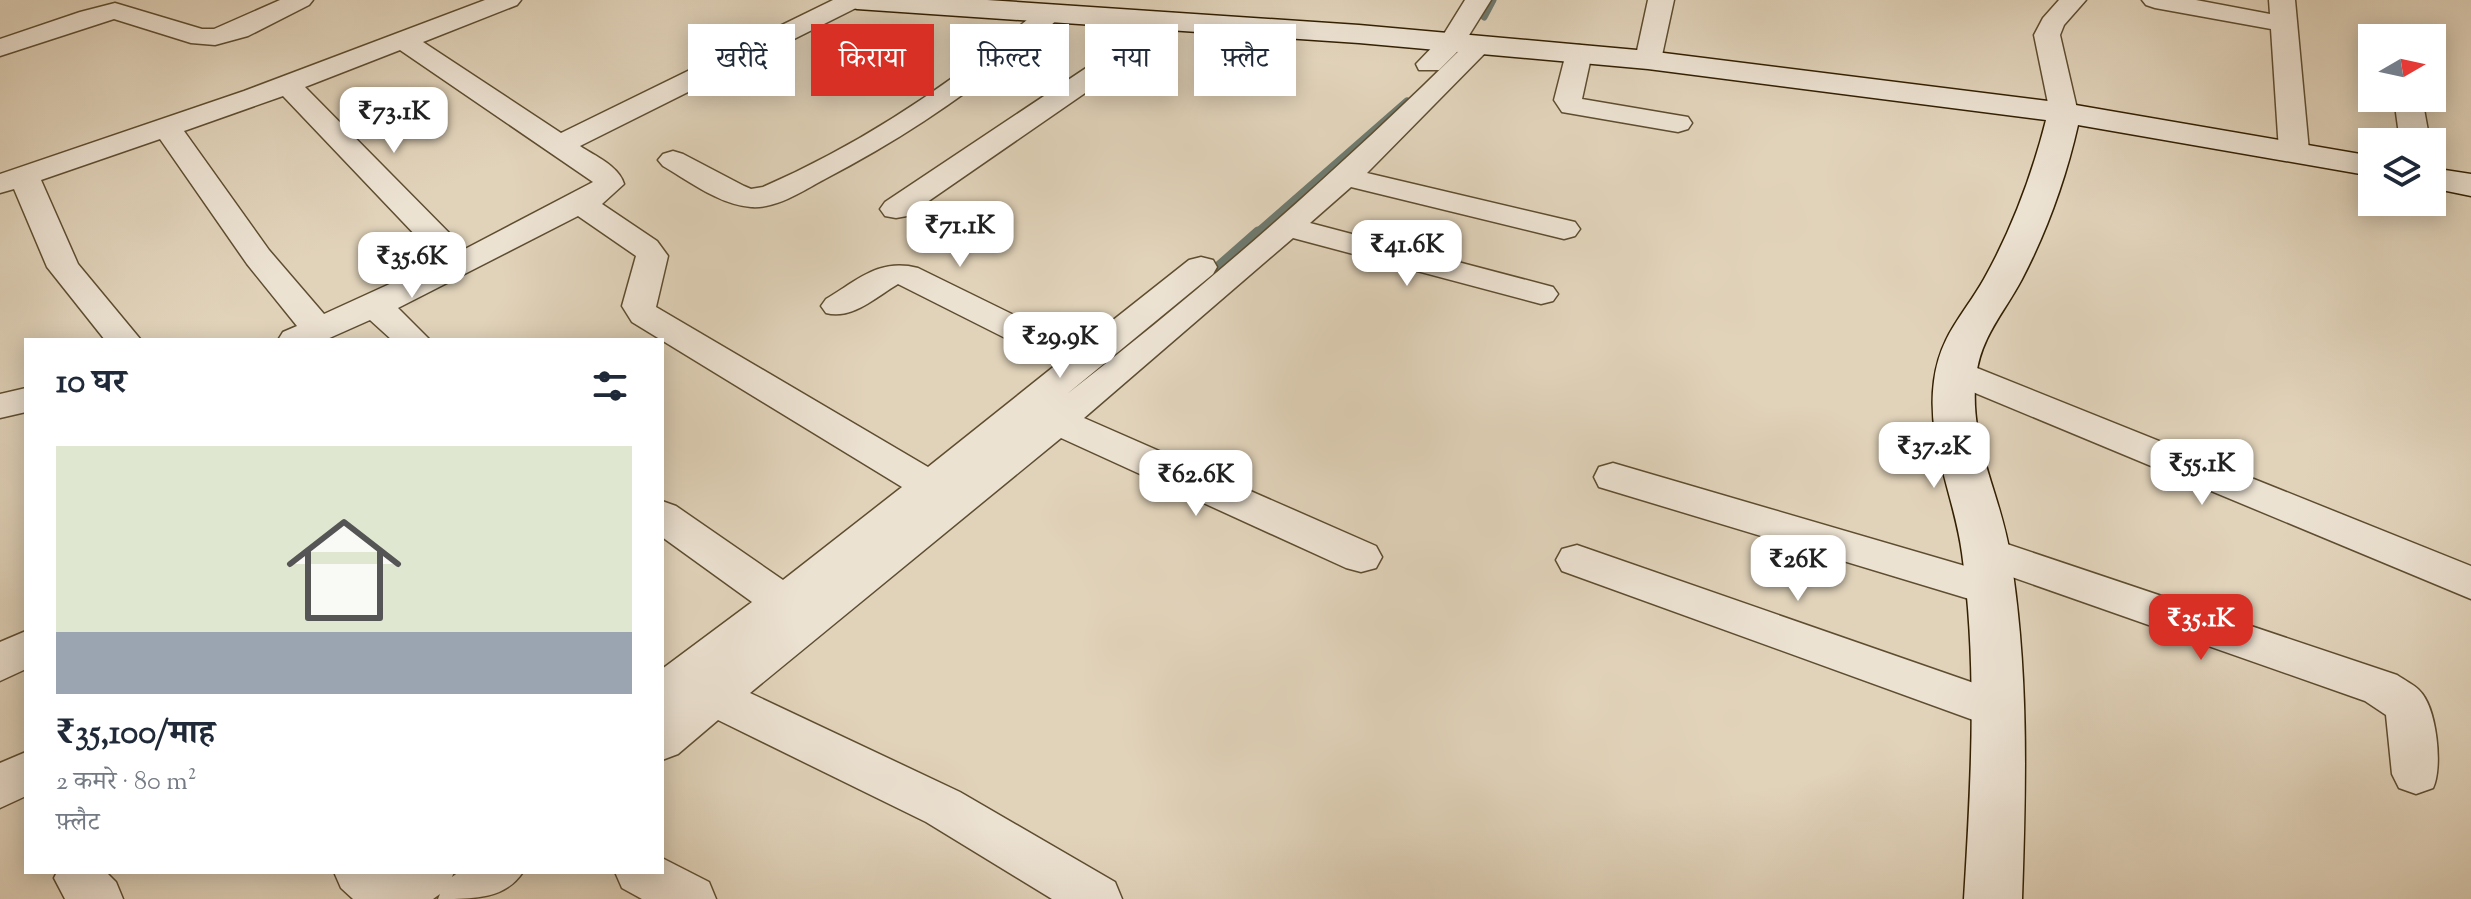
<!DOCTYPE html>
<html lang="hi">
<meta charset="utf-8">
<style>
:root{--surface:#fff;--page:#f6f6f7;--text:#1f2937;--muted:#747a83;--accent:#d93025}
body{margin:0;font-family:"Sorts Mill Goudy","Noto Serif Devanagari",serif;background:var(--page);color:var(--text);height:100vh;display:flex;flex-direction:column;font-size:30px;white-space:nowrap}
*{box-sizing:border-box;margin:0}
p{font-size:26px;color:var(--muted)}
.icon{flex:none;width:44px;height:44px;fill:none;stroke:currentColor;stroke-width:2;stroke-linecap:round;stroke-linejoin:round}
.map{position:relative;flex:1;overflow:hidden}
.panel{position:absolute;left:24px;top:338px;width:640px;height:536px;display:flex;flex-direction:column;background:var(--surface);border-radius:0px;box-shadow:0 4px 20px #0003}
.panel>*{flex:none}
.banner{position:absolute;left:688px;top:24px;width:760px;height:72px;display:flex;gap:16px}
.needle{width:52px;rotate:81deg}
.fabs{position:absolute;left:2358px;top:24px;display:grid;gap:16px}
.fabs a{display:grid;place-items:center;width:88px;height:88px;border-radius:0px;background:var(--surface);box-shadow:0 4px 20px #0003;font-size:40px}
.price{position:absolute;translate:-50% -68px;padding:0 18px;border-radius:16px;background:#fff;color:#222;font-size:26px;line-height:52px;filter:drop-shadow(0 2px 4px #0008)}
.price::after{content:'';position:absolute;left:50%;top:48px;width:24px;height:18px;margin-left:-12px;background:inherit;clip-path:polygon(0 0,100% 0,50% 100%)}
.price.on{background:var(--accent);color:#fff}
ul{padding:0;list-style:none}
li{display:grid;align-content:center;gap:16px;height:424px;padding:0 32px}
li span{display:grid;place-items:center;height:248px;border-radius:0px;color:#555}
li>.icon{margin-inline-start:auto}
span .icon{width:144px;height:144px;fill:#fffc;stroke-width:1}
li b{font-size:34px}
h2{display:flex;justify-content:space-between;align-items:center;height:96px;padding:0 32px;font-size:34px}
.pill{padding:0 28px;border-radius:0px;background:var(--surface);box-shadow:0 4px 20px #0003;font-size:28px;line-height:72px}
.pill.on{background:var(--accent);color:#fff}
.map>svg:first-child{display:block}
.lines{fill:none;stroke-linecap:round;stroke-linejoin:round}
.stream-far1{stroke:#6e7a6f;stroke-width:7}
.stream{stroke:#6e7a6f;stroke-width:9}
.street-casing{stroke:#5e4d30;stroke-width:3}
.secondary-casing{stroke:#332002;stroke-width:3}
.street{fill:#ece2d2;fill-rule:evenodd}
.secondary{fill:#ece2d2;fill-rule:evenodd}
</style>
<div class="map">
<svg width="2471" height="899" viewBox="0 0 2471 899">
<rect width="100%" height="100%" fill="#e1d3ba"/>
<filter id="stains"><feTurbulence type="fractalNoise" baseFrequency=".0025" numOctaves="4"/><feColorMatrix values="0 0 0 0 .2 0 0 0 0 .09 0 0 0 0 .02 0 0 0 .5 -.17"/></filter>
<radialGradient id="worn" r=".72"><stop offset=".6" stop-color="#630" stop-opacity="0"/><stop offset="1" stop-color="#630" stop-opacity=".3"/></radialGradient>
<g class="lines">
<!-- stream-far1 -->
<path class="stream-far1" d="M 1484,17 L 1493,0
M 1256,233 L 1407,101"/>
<!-- stream -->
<path class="stream" d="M 1160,317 L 1258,231"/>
<defs>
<path id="street" d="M 280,0 L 313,0 L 309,5 L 248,36 L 215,45 L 191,43 L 114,19 L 0,56 L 0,39 L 80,12 L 115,3 L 202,29 L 214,29 Z
M 485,0 L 521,0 L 517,5 L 423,42 L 561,133 L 833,0 L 866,0 L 862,5 L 580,146 C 595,156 619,166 624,184 L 602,204 L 657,241 L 668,256 L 656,307 L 928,467 L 1057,364 L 898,284 C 876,297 852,320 826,313 L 821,306 L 826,299 C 858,280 879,258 918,268 L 1079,347 L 1189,260 L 1201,257 L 1213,260 L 1217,267 L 1213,274 L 1067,394 C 1210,283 1344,165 1472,38 L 1490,38 L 1494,44 L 1367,173 L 1575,222 L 1580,229 L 1575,236 L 1564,239 L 1351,187 L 1310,223 L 1553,287 L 1558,294 L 1553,301 L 1541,304 L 1293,238 L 1084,418 L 1376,546 L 1382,557 L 1376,568 L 1361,572 L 1346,568 L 1061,438 L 750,693 L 960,792 L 1115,882 L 1122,899 L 1052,899 L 926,822 L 718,720 L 678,754 L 662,760 L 662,669 L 752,602 L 662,537 L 662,501 L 676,506 L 783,580 L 902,487 L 632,322 L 622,306 L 636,256 L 578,216 L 398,308 L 430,340 L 392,340 L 370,320 L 325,340 L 278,340 L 283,332 L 297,326 L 247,264 L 160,139 L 41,180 L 78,264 L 141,340 L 105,340 L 47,267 L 14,189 L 0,193 L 0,174 L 244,91 ZM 400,50 L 593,182 L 465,249 L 305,87 ZM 283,96 L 440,261 L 324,314 L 269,250 L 184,131 Z
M 1465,0 L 1491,0 L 1461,48 L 1439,70 L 1419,70 L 1416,64 L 1442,37 Z
M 1648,0 L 1674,0 L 1661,60 L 1657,66 L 1639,66 L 1635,60 Z
M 2059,0 L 2086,0 L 2064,25 L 2060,35 L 2078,113 L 2074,119 L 2064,122 L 2054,119 L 2050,113 L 2034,35 L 2043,18 Z
M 2142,0 L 2196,0 L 2270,14 L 2269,0 L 2295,0 L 2309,151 L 2304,157 L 2294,160 L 2284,157 L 2279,151 L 2271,29 L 2155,8 L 2146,5 Z
M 1049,6 L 1058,9 L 1062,14 L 1058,19 C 986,82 910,135 825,179 C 804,190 777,209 751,207 C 720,205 689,181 663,166 L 658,160 L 663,154 L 673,151 L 683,154 L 744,186 L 751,189 L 763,187 C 864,143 957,80 1040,9 Z
M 1173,13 L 1182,16 L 1186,21 L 1182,26 L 907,216 L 896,218 L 885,216 L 880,209 L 885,202 L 1164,16 Z
M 1579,45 L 1588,47 L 1592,53 L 1582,99 L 1688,117 L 1692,123 L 1688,129 L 1678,132 L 1562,112 L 1554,100 L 1566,53 L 1570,47 Z
M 2394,98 L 2422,98 L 2430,142 L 2400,142 Z
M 1957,360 L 2471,566 L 2471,599 L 1944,380 L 1939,372 L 1944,364 Z
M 26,388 L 26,412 L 0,418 L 0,394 Z
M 1613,463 L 1989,573 L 2004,578 L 2010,589 L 2004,600 L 1989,605 L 1599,487 L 1594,477 L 1599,467 Z
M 1986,537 L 2397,675 C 2404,680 2413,684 2419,690 C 2437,707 2443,768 2433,788 L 2416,794 L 2399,788 L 2392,774 L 2386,715 L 2365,701 L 1972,563 L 1966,552 L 1972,541 Z
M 1577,545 L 2014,697 L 2021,710 L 2014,723 L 1998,729 L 1562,571 L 1556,560 L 1562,549 Z
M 26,631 L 26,669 L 0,681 L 0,642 Z
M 26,752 L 26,796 L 0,808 L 0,763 Z
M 662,858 L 709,882 L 716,899 L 642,899 L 622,888 L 615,872 L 662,872 Z
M 57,872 L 106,872 L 116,882 L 123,899 L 65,899 L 54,878 Z
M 334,872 L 454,872 L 452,877 L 459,872 L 523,872 C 505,899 475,899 438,899 L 440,894 L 433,899 L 353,899 L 341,888 Z"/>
<path id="secondary" d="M 842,0 L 987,0 L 1359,25 L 1648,51 L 2064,103 L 2372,156 L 2372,176 L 2078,125 C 2066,178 2047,231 2022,279 C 2004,313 1981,336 1976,376 C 1968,442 2000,491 2010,554 C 2029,668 2026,784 2022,899 L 1964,899 C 1971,785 1978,667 1962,553 C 1954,494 1926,442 1934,381 C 1940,335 1963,316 1984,279 C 2012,229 2032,175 2046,120 L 1648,69 L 1359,43 L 857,9 L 847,6 Z
M 2432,168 L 2471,174 L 2471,196 L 2432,188 Z"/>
</defs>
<!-- street casing -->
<use href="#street" class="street-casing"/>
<!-- secondary casing -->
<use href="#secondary" class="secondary-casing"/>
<!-- street -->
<use href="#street" class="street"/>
<!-- secondary -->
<use href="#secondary" class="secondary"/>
</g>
<rect width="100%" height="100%" filter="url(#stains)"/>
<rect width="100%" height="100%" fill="url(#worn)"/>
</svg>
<div class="fabs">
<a><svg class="needle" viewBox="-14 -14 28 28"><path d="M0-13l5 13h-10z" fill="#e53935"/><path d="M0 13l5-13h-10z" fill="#747a83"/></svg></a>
<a><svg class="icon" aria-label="layers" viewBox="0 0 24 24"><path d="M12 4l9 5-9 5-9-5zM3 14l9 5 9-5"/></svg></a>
</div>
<b class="price" style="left:394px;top:155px">₹73.1K</b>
<b class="price" style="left:960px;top:269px">₹71.1K</b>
<b class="price" style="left:1407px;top:288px">₹41.6K</b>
<b class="price" style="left:412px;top:300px">₹35.6K</b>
<b class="price" style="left:1060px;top:380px">₹29.9K</b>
<b class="price" style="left:1934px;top:490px">₹37.2K</b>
<b class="price" style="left:2202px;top:507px">₹55.1K</b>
<b class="price" style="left:1196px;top:518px">₹62.6K</b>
<b class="price" style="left:1798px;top:603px">₹26K</b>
<b class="price on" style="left:2201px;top:662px">₹35.1K</b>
<div class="banner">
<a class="pill">खरीदें</a>
<a class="pill on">किराया</a>
<a class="pill">फ़िल्टर</a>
<a class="pill">नया</a>
<a class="pill">फ़्लैट</a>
</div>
<section class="panel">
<h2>10 घर<svg class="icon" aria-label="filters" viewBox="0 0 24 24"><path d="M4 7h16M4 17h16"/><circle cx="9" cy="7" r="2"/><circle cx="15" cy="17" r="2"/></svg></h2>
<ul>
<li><span style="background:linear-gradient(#dfe7d0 75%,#9aa5b1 0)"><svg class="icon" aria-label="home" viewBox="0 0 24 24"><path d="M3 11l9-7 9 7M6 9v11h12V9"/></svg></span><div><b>₹35,100/माह</b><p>2 कमरे · 80 m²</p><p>फ़्लैट</p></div></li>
</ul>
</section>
</div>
